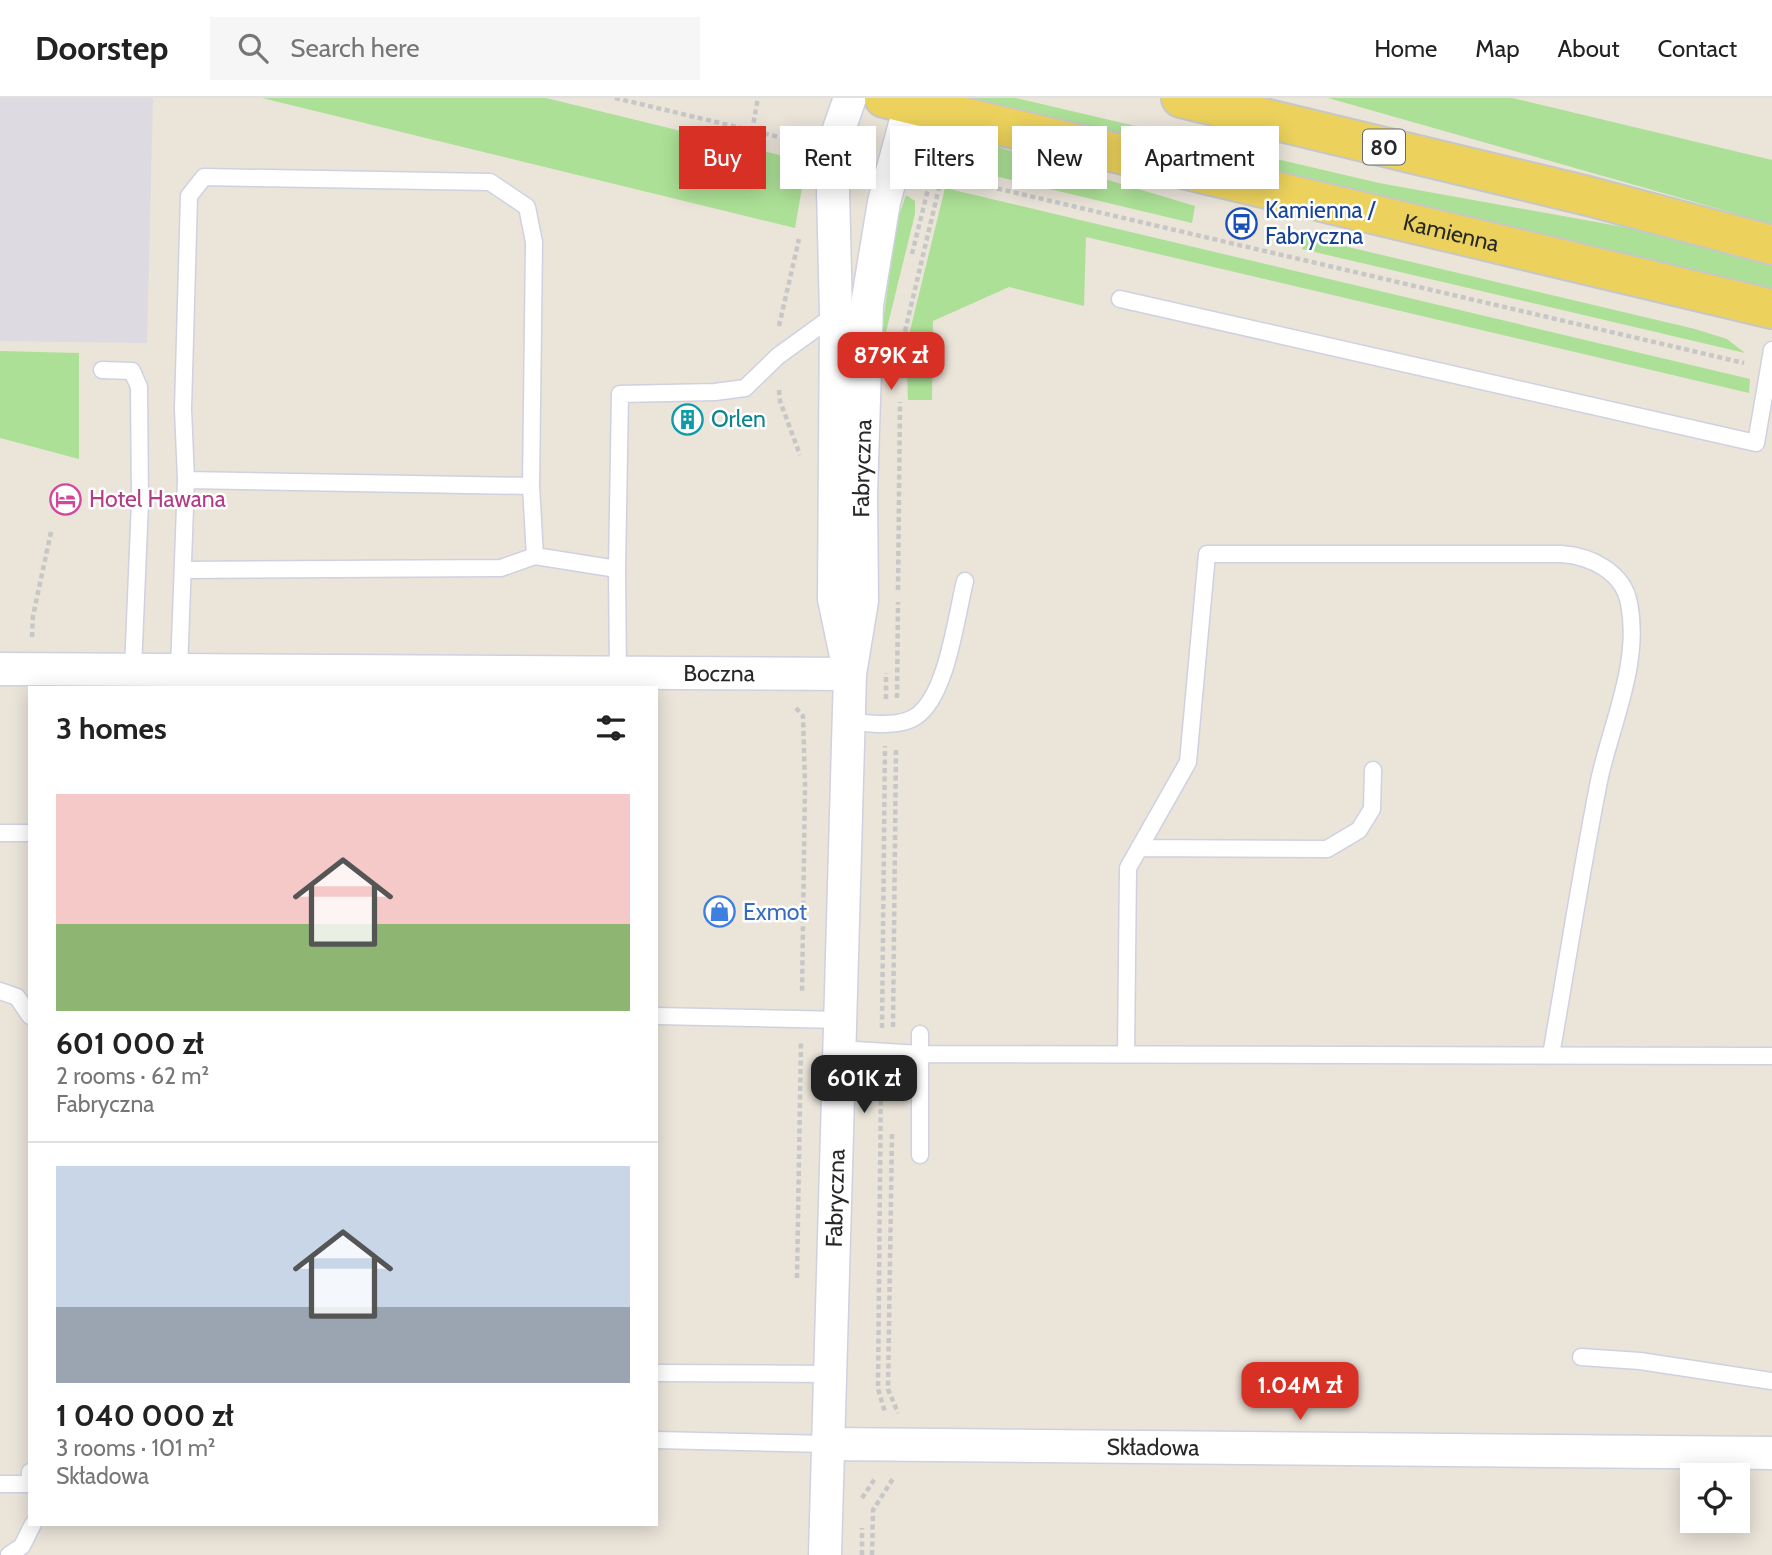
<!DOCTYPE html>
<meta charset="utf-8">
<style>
:root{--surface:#fff;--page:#f6f6f6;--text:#222;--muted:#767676;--line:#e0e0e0;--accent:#d93025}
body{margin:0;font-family:Cabin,sans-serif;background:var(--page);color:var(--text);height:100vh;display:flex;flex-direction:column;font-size:26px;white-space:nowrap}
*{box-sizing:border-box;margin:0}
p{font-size:23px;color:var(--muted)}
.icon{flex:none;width:38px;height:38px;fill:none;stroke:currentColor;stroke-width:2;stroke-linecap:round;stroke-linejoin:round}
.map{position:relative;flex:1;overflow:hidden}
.side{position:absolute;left:28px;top:588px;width:630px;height:840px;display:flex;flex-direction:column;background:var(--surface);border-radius:0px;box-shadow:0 4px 18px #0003}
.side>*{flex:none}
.guide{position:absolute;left:679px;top:28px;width:665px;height:63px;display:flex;gap:14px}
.buttons{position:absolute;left:1680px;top:1365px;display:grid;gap:14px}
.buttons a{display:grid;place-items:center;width:70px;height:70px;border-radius:0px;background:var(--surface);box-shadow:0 4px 18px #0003;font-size:35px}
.price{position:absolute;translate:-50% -60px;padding:0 16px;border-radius:14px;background:var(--accent);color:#fff;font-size:23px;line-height:46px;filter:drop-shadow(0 2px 4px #0008)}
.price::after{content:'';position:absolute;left:50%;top:42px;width:21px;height:16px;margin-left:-10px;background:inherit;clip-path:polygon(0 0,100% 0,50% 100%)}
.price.selected{background:#222;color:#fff}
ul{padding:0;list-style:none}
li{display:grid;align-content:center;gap:14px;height:371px;padding:0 28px}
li+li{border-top:2px solid var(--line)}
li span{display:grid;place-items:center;height:217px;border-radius:0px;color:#555}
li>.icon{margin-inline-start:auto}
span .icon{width:126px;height:126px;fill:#fffc;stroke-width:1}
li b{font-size:30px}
h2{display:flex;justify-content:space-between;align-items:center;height:84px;padding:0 28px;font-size:30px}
.chip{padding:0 24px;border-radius:0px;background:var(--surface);box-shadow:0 4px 18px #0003;font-size:24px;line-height:63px}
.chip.selected{background:var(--accent);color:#fff}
header{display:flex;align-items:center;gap:42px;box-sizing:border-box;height:98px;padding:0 35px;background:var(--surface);border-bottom:2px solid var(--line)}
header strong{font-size:33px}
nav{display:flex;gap:38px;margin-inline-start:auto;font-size:24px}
.search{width:490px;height:63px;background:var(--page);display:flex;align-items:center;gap:18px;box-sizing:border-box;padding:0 24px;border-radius:0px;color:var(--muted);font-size:26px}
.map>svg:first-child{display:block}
.industrial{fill:#dddae2}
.green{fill:#ace096}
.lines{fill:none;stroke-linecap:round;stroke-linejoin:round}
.lane-casing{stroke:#cfd1e1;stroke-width:19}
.street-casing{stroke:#cfd1e1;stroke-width:35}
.primary-casing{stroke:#c7c7c7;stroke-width:42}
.path{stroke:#c7c7c7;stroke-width:4.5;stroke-dasharray:5 3.5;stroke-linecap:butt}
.lane{stroke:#fff;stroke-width:16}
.street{stroke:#fff;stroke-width:32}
.primary{stroke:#ecd25c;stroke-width:38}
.labels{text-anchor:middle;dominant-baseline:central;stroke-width:5;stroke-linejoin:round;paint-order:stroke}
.shield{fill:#fff;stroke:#686868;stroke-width:2}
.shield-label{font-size:21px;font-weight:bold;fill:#282828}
.transit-label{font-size:23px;fill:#164399;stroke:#fff;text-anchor:start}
.street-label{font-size:23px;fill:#282828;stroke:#fff}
.culture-label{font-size:23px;fill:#0d838f;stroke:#fff;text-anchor:start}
.hotel-label{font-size:23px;fill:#b23c85;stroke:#fff;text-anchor:start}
.shop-label{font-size:23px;fill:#366cbe;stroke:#fff;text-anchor:start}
</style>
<header>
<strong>Doorstep</strong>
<div class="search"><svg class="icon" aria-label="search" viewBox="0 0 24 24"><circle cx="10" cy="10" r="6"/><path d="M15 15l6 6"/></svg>Search here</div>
<nav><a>Home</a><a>Map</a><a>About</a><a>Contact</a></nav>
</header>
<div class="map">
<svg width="1772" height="1457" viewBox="0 0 1772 1457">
<rect width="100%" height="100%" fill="#eae4d9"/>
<!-- industrial -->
<path class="industrial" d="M 0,0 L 153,0 L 147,245 L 0,243 Z"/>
<!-- green -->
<path class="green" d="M 262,0 L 546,0 L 788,59 L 803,84 L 795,130 Z
M 954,0 L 1016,0 L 1379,85 L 1657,135 L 1772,166 L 1772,192 Z
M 1328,0 L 1512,0 L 1772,62 L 1772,126 Z
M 991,47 L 1195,108 L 1192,125 L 936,64 L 962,50 Z
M 945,90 L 1750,281 L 1749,295 L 1086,139 L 1084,208 L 1009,189 L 933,223 L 932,302 L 908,302 L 906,249 Z
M 906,97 L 915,103 L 915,116 L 886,234 L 882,233 L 896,126 Z
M 1306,139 L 1695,231 L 1727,241 L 1745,255 L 1302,151 Z
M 0,253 L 79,255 L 79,361 L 0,340 Z"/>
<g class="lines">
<defs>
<path id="lane" d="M 1120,201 L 1756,345 L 1772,252
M 102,272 L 132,273 L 139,289 L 140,404 L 133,571
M 531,388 L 186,382 L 183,311 L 189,98 L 204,79 L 490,84 L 527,109 L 534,144 L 531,388 L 535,458 L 617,471 L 618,577
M 617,471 L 620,296 L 715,294 L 745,290 L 778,258 L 836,216
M 183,472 L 501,470 L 535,458
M 179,572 L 186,382
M 850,624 C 868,625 898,630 915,619 C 947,599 956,519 965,483
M 0,735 L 30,735
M 1139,750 L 1327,751 L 1359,732 L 1372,711 L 1373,672
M 0,893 L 17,899 L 30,918
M 656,918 L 841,922
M 920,936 L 920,1057
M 839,951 L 920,956 L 1772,958
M 1126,956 L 1128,770 L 1188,664 L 1207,456 L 1561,456 C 1591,458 1623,474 1629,505 C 1641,565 1611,626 1599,683 C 1581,774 1567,866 1551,957
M 1581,1259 L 1640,1263 L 1772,1283
M 656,1275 L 829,1276
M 656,1342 L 827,1346
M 0,1386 L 30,1386 L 30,1374
M 9,1457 L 22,1448 L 33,1426"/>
<g id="street">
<path d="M 846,558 L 834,501 L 836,216 L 832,51 L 850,0"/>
<path id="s1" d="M 0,571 L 850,576"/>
<path id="s2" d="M 827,1346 L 1772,1355"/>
<path id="s3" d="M 825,1457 L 850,576 L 862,503 L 861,396 L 867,207 L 884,104 L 912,0"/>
</g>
<g id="primary">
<path id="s4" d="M 884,0 L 1772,211"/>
<path d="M 1181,0 L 1588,98 L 1772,147"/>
</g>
</defs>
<!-- lane casing -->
<use href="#lane" class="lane-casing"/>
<!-- street casing -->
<use href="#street" class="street-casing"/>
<!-- primary casing -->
<use href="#primary" class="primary-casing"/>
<!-- path -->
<path class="path" d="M 615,0 L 800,44
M 752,33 L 758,0
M 931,75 L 1744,265
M 912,156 L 932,75
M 779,228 L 799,141
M 901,250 L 942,77
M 779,292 L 780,303 L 800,357
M 898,492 L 900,304
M 32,539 L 33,518 L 51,434
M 897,600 L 898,504
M 886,601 L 886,575
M 796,610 L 803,618 L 805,687 L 802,896
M 893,929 L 896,651
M 882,930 L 885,648
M 881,977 L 878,1291 L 885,1314
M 892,1036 L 888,1291 L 898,1315
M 797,1180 L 801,943
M 862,1400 L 876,1379
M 862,1457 L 862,1430
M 872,1457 L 873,1412 L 894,1379"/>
<!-- lane -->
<use href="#lane" class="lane"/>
<!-- street -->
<use href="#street" class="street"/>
<!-- primary -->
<use href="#primary" class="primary"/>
</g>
<!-- icons -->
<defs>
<symbol id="bus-ring" viewBox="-11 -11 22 22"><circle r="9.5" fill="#fff" stroke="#1a4fb4" stroke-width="1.5"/><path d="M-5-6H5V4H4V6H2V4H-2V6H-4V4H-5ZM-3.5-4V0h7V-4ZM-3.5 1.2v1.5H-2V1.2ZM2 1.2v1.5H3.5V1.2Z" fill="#1a4fb4"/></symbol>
<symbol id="building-ring" viewBox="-11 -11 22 22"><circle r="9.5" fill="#fff" stroke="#0f9aa8" stroke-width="1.5"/><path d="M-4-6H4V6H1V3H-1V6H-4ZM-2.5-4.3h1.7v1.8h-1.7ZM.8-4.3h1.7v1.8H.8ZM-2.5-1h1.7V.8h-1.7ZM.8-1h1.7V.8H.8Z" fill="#0f9aa8"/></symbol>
<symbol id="hotel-ring" viewBox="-11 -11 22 22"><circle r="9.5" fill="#fff" stroke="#d1479c" stroke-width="1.5"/><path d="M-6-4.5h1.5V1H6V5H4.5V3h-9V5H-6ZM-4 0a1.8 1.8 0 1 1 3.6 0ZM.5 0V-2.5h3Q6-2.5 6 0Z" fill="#d1479c"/></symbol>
<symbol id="shop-ring" viewBox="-11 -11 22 22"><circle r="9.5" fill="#fff" stroke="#3f7fe0" stroke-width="1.5"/><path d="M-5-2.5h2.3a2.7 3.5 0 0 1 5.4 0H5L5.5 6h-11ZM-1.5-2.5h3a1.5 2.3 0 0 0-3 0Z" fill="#3f7fe0"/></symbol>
</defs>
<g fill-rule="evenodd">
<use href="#bus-ring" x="1224" y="108" width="35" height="35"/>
<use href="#building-ring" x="670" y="304" width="35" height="35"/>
<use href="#hotel-ring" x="48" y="384" width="35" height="35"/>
<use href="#shop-ring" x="702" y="796" width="35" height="35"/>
</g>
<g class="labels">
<!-- shield labels -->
<rect class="shield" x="1363" y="31.5" width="42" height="35" rx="5"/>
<g class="shield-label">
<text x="1384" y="49">80</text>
</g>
<!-- transit labels -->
<g class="transit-label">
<text x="1265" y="112">Kamienna /<tspan x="1265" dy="26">Fabryczna</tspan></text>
</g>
<!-- street labels -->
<g class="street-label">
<text stroke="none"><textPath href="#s4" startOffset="583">Kamienna</textPath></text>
<text stroke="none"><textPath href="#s3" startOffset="1088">Fabryczna</textPath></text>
<text stroke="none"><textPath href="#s1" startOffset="719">Boczna</textPath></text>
<text stroke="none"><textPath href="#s3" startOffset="357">Fabryczna</textPath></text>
<text stroke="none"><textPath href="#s2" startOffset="326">Składowa</textPath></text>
</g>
<!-- culture labels -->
<g class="culture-label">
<text x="711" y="321">Orlen</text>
</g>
<!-- hotel labels -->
<g class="hotel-label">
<text x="89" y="401">Hotel Hawana</text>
</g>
<!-- shop labels -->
<g class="shop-label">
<text x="743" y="814">Exmot</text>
</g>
</g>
</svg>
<div class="buttons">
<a><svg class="icon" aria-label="locate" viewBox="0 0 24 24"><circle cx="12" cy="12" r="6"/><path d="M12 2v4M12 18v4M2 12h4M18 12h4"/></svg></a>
</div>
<b class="price" style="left:891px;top:294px">879K zł</b>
<b class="price selected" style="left:864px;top:1017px">601K zł</b>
<b class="price" style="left:1300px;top:1324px">1.04M zł</b>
<div class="guide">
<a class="chip selected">Buy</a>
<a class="chip">Rent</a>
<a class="chip">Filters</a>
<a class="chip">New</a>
<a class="chip">Apartment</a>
</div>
<section class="side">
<h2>3 homes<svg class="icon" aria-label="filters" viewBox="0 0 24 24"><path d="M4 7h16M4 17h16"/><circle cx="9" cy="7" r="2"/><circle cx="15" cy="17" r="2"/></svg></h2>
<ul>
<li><span style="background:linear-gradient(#f6c9c9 60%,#8fb573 0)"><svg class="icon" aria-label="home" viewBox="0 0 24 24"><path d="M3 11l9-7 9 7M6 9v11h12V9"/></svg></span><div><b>601 000 zł</b><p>2 rooms · 62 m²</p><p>Fabryczna</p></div></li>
<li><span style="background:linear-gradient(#c9d6e8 65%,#9aa5b1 0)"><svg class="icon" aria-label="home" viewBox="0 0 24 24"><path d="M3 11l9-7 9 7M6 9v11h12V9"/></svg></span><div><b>1 040 000 zł</b><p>3 rooms · 101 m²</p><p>Składowa</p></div></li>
</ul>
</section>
</div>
